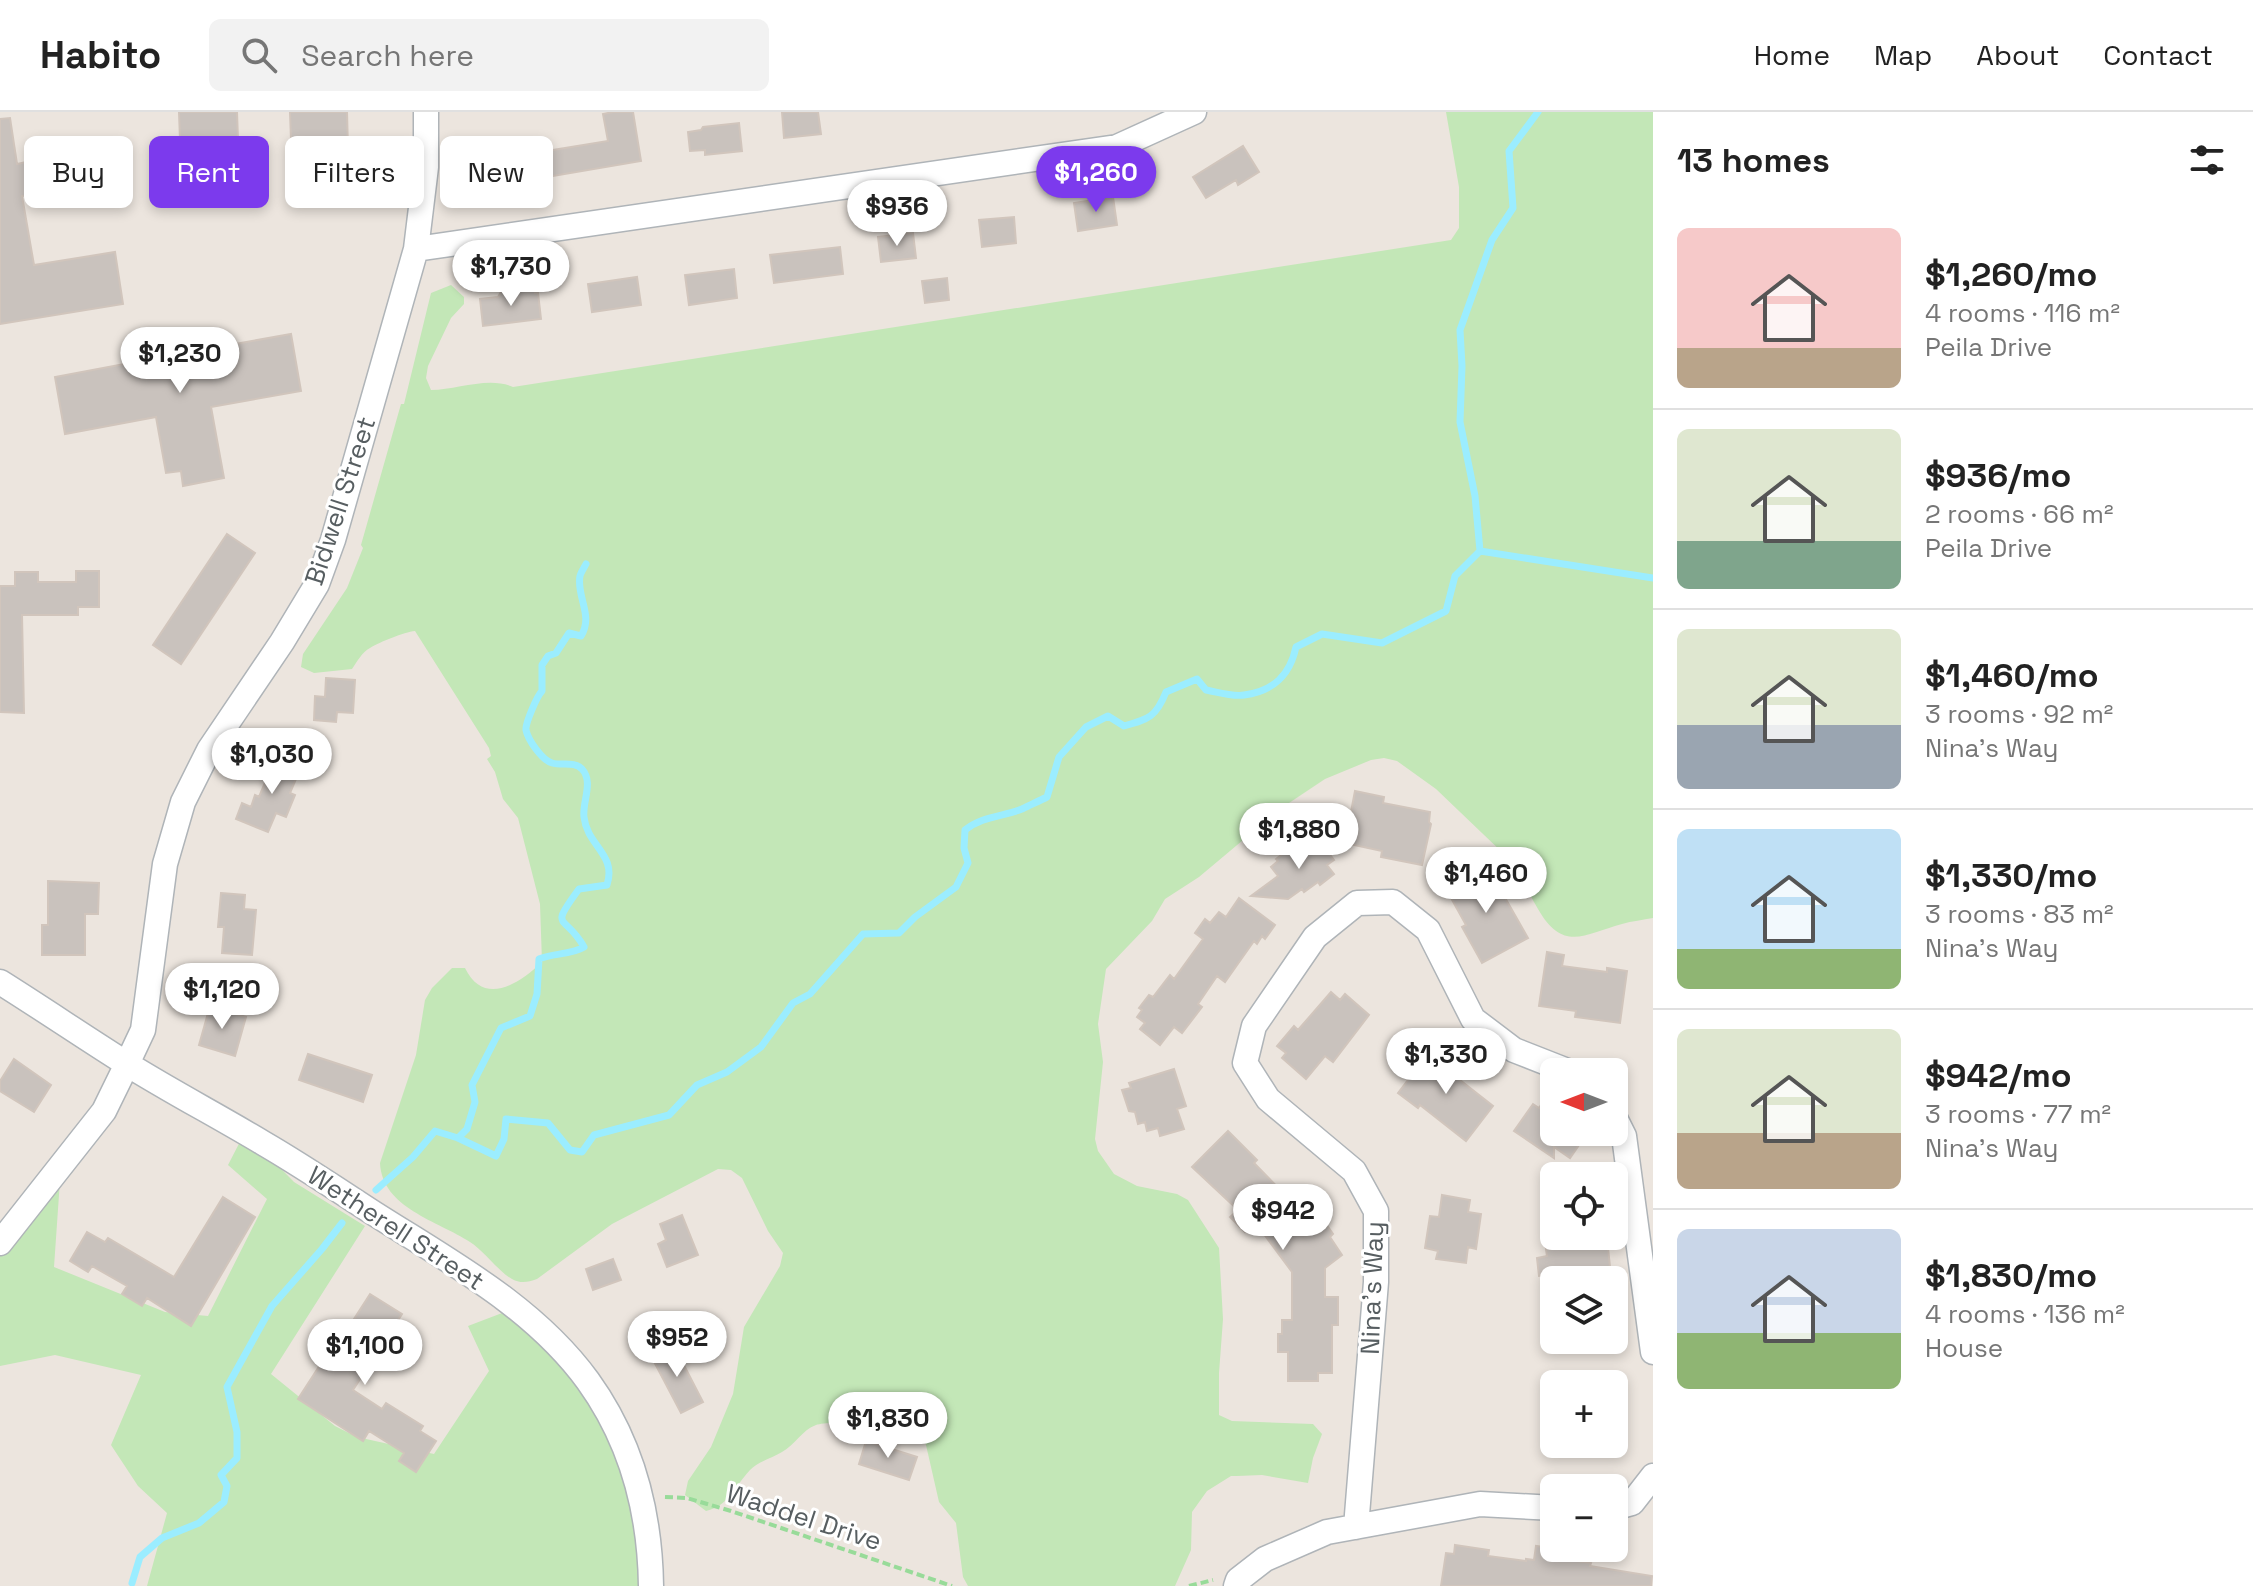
<!DOCTYPE html>
<meta charset="utf-8">
<style>
:root{--surface:#fff;--page:#f2f2f2;--text:#222;--muted:#767676;--line:#e0e0e0;--accent:#7c3aed}
body{margin:0;font-family:"Space Grotesk",sans-serif;background:var(--page);color:var(--text);height:100vh;display:flex;flex-direction:column;font-size:30px;white-space:nowrap}
*{box-sizing:border-box;margin:0}
p{font-size:26px;color:var(--muted)}
.icon{flex:none;width:44px;height:44px;fill:none;stroke:currentColor;stroke-width:2;stroke-linecap:round;stroke-linejoin:round}
.map{position:relative;flex:1;overflow:hidden}
.side{display:flex;flex-direction:column;background:var(--surface);width:600px}
.side>*{flex:none}
.banner{position:absolute;left:24px;top:24px;width:760px;height:72px;display:flex;gap:16px}
.needle{width:52px;rotate:270deg}
.buttons{position:absolute;left:1540px;top:946px;display:grid;gap:16px}
.buttons a{display:grid;place-items:center;width:88px;height:88px;border-radius:12px;background:var(--surface);box-shadow:0 4px 12px #0003;font-size:40px}
.price{position:absolute;translate:-50% -68px;padding:0 18px;border-radius:28px;background:#fff;color:#222;font-size:26px;line-height:52px;filter:drop-shadow(0 2px 4px #0008)}
.price::after{content:'';position:absolute;left:50%;top:48px;width:24px;height:18px;margin-left:-12px;background:inherit;clip-path:polygon(0 0,100% 0,50% 100%)}
.price.current{background:var(--accent);color:#fff}
ul{padding:0;list-style:none}
li{display:flex;align-items:center;gap:24px;height:200px;padding:0 24px}
li+li{border-top:2px solid var(--line)}
li span{display:grid;place-items:center;flex:none;width:224px;height:160px;border-radius:12px;color:#555}
li>.icon{margin-inline-start:auto}
span .icon{width:96px;height:96px;fill:#fffc;stroke-width:1}
li b{font-size:34px}
h2{display:flex;justify-content:space-between;align-items:center;height:96px;padding:0 24px;font-size:34px}
.tag{padding:0 28px;border-radius:12px;background:var(--surface);box-shadow:0 4px 12px #0003;font-size:28px;line-height:72px}
.tag.current{background:var(--accent);color:#fff}
header{display:flex;align-items:center;gap:48px;box-sizing:border-box;height:112px;padding:0 40px;background:var(--surface);border-bottom:2px solid var(--line)}
header strong{font-size:38px}
nav{display:flex;gap:44px;margin-inline-start:auto;font-size:28px}
.search{width:560px;height:72px;background:var(--page);display:flex;align-items:center;gap:20px;box-sizing:border-box;padding:0 28px;border-radius:12px;color:var(--muted);font-size:30px}
main{display:flex;flex:1;min-height:0}
.map>svg:first-child{display:block}
.green{fill:#c3e7b7}
.lines{fill:none;stroke-linecap:round;stroke-linejoin:round}
.stream{stroke:#9bedff;stroke-width:7}
.building{fill:#c9c2bd;stroke:#d1c5bc;stroke-width:2}
.minor-casing{stroke:#afb4b8;stroke-width:27}
.path{stroke:#98db99;stroke-width:4;stroke-dasharray:8 4;stroke-linecap:butt}
.minor{stroke:#fff;stroke-width:24}
.labels{text-anchor:middle;dominant-baseline:central;stroke-width:6;stroke-linejoin:round;paint-order:stroke}
.street-label{font-size:26px;fill:#575e61;stroke:#fff}
</style>
<header>
<strong>Habito</strong>
<div class="search"><svg class="icon" aria-label="search" viewBox="0 0 24 24"><circle cx="10" cy="10" r="6"/><path d="M15 15l6 6"/></svg>Search here</div>
<nav><a>Home</a><a>Map</a><a>About</a><a>Contact</a></nav>
</header>
<main>
<div class="map">
<svg width="1653" height="1474" viewBox="0 0 1653 1474">
<rect width="100%" height="100%" fill="#ece5de"/>
<!-- green -->
<path class="green" d="M 1446,0 L 1653,0 L 1653,806 C 1643,808 1632,809 1622,812 C 1585,822 1563,841 1538,797 C 1527,779 1520,759 1506,744 L 1436,677 L 1397,649 L 1384,646 L 1371,648 L 1325,667 L 1280,697 L 1199,765 L 1165,787 L 1152,809 L 1106,857 L 1098,912 L 1103,950 L 1095,1027 L 1098,1039 L 1114,1062 L 1137,1074 L 1177,1082 L 1188,1088 L 1219,1136 L 1223,1207 L 1219,1261 L 1219,1303 L 1232,1309 L 1313,1312 L 1322,1322 L 1313,1346 L 1308,1371 L 1262,1363 L 1237,1364 L 1231,1364 L 1207,1379 L 1192,1400 L 1191,1438 L 1175,1474 L 968,1474 L 963,1465 L 956,1411 L 939,1390 L 926,1333 L 920,1321 C 905,1315 830,1307 816,1313 C 802,1318 795,1333 782,1340 C 772,1346 757,1350 750,1358 C 734,1375 730,1393 706,1399 L 685,1383 L 688,1369 L 711,1335 L 733,1282 L 744,1215 L 780,1154 L 783,1141 L 768,1119 L 742,1066 L 731,1058 L 718,1057 L 612,1112 L 537,1167 C 528,1170 521,1172 512,1167 C 500,1161 484,1139 470,1130 C 438,1109 382,1096 380,1051 L 416,943 L 425,888 L 432,876 L 452,856 L 465,856 C 484,895 519,872 542,850 L 540,792 L 518,706 L 503,687 L 495,660 L 487,647 L 491,644 L 489,636 L 415,519 C 404,520 380,530 370,536 C 362,540 357,550 352,557 L 314,561 L 301,555 L 303,542 L 347,476 L 363,436 L 361,433 L 401,292 L 404,292 L 431,181 L 451,173 L 464,185 L 464,192 L 451,206 L 428,254 L 426,266 L 431,278 C 457,278 488,264 513,275 L 1451,128 L 1459,116 L 1459,75 Z
M 245,1020 L 294,1070 L 365,1114 L 271,1262 L 335,1314 L 357,1325 L 434,1342 L 489,1259 L 468,1214 L 518,1195 L 611,1307 L 649,1423 L 645,1474 L 147,1474 L 167,1401 L 138,1374 L 111,1333 L 141,1263 L 55,1243 L 0,1254 L 0,1124 L 61,1054 L 54,1155 L 165,1200 L 208,1204 L 267,1087 L 228,1053 Z"/>
<g class="lines">
<!-- stream -->
<path class="stream" d="M 1480,439 L 1653,466
M 458,1026 L 467,1017 L 475,990 L 472,973 L 501,916 L 530,904 L 537,882 L 539,847 C 553,841 571,843 584,835 C 565,801 548,819 579,777 L 607,773 C 617,742 587,734 584,705 C 582,690 594,670 582,657 C 574,649 562,654 552,651 C 542,648 528,628 526,618 C 525,612 537,584 542,579 L 542,553 L 548,544 L 556,541 L 569,521 L 581,524 C 594,504 576,484 580,464 C 581,460 584,456 586,452
M 376,1078 L 413,1045 L 435,1019 L 458,1026 L 496,1044 L 504,1027 L 506,1007 L 548,1011 L 570,1038 L 582,1040 L 594,1023 L 669,1003 L 697,973 L 727,960 L 761,935 L 793,891 L 810,882 L 863,822 L 899,821 L 915,805 L 956,775 L 968,751 L 964,736 L 965,718 C 982,704 1002,705 1022,697 C 1030,693 1039,689 1047,685 L 1059,645 L 1086,615 L 1108,604 L 1124,614 C 1149,607 1156,605 1166,580 L 1197,567 L 1206,578 C 1217,580 1233,585 1244,583 C 1274,579 1290,563 1296,535 L 1322,522 L 1382,531 L 1446,499 L 1455,464 L 1480,439 L 1475,384 L 1460,310 L 1462,254 L 1460,218 L 1492,128 L 1513,96 L 1509,39 L 1538,0
M 132,1471 L 140,1445 L 162,1426 L 199,1411 L 224,1390 L 227,1374 L 221,1363 L 237,1346 L 237,1320 L 227,1275 L 272,1194 L 322,1137 L 342,1111"/>
</g>
<!-- building -->
<path class="building" d="M 179,0 L 237,0 L 240,84 L 194,85 L 194,81 L 185,81 L 185,55 L 181,56 Z
M 290,0 L 347,0 L 349,74 L 325,75 L 325,81 L 293,82 Z
M 613,0 L 633,0 L 641,49 L 541,66 L 542,70 L 482,79 L 478,55 L 499,52 L 498,47 L 608,29 L 603,2 Z
M 782,0 L 818,0 L 821,22 L 784,26 Z
M 10,6 L 17,52 L 31,49 L 36,82 L 22,84 L 34,153 L 115,140 L 123,192 L 0,212 L 0,7 Z
M 739,11 L 742,39 L 705,43 L 705,38 L 690,39 L 688,20 L 701,18 L 703,15 Z
M 1243,34 L 1259,60 L 1238,73 L 1236,68 L 1206,86 L 1193,65 Z
M 1113,85 L 1117,113 L 1078,119 L 1074,91 Z
M 1014,105 L 1016,131 L 982,135 L 979,108 Z
M 913,121 L 916,146 L 881,150 L 878,125 Z
M 840,135 L 843,162 L 774,171 L 770,143 Z
M 734,157 L 737,186 L 689,193 L 685,163 Z
M 637,165 L 641,193 L 592,200 L 588,172 Z
M 947,166 L 949,188 L 925,191 L 922,169 Z
M 535,177 L 535,181 L 538,181 L 541,207 L 483,214 L 480,187 L 498,185 L 501,180 Z
M 291,222 L 301,279 L 211,295 L 224,366 L 183,374 L 181,359 L 166,361 L 156,305 L 65,322 L 55,265 L 151,247 L 148,233 L 194,225 L 196,239 Z
M 227,422 L 255,441 L 181,552 L 153,533 Z
M 76,459 L 99,459 L 99,495 L 78,495 L 78,503 L 22,503 L 24,601 L 0,600 L 0,474 L 15,474 L 15,460 L 38,460 L 38,470 L 76,470 Z
M 326,566 L 355,568 L 353,601 L 337,600 L 336,610 L 314,608 L 315,584 L 325,585 Z
M 276,644 L 301,655 L 290,681 L 295,683 L 286,705 L 276,701 L 268,720 L 236,707 L 242,691 L 251,695 L 255,683 L 259,685 Z
M 1355,679 L 1384,685 L 1383,691 L 1430,700 L 1429,710 L 1431,712 L 1422,753 L 1381,745 L 1382,739 L 1345,731 Z
M 1316,724 L 1334,748 L 1327,753 L 1334,762 L 1320,773 L 1318,770 L 1304,780 L 1302,777 L 1288,787 L 1251,784 L 1278,764 L 1271,755 L 1278,749 L 1276,747 L 1290,736 L 1293,741 Z
M 1487,754 L 1528,826 L 1482,851 L 1462,815 L 1466,813 L 1446,777 Z
M 48,769 L 99,771 L 98,802 L 85,802 L 85,843 L 42,843 L 42,813 L 48,813 Z
M 221,781 L 245,783 L 244,797 L 256,798 L 252,843 L 222,841 L 224,815 L 218,815 Z
M 1239,786 L 1275,813 L 1265,827 L 1262,824 L 1257,832 L 1254,829 L 1225,870 L 1217,864 L 1198,892 L 1202,895 L 1182,921 L 1174,915 L 1160,933 L 1140,917 L 1145,911 L 1137,905 L 1142,898 L 1139,896 L 1149,883 L 1153,885 L 1170,863 L 1174,867 L 1203,827 L 1195,821 L 1205,807 L 1210,811 L 1219,800 L 1226,805 Z
M 1547,840 L 1564,843 L 1562,854 L 1607,860 L 1607,856 L 1627,859 L 1620,911 L 1575,905 L 1576,899 L 1539,894 Z
M 1331,880 L 1340,888 L 1345,882 L 1369,903 L 1333,950 L 1325,944 L 1306,967 L 1282,946 L 1286,941 L 1277,934 L 1294,914 L 1298,918 Z
M 210,894 L 246,905 L 235,944 L 199,933 Z
M 1431,938 L 1464,963 L 1460,968 L 1493,994 L 1466,1029 L 1420,993 L 1418,996 L 1398,981 Z
M 308,942 L 372,963 L 363,990 L 299,968 Z
M 14,947 L 51,973 L 34,1000 L 0,979 L 0,969 Z
M 1174,957 L 1186,994 L 1177,997 L 1184,1017 L 1160,1024 L 1158,1016 L 1147,1019 L 1145,1010 L 1138,1012 L 1135,1000 L 1129,999 L 1122,978 L 1131,976 L 1129,971 Z
M 1554,973 L 1554,1020 L 1588,1020 L 1570,1046 L 1554,1035 L 1554,1046 L 1514,1019 L 1533,992 L 1539,996 Z
M 1228,1019 L 1257,1048 L 1254,1051 L 1299,1097 L 1302,1096 L 1305,1101 L 1314,1095 L 1333,1122 L 1330,1125 L 1342,1143 L 1325,1156 L 1325,1185 L 1338,1185 L 1338,1213 L 1332,1213 L 1332,1261 L 1318,1261 L 1318,1269 L 1288,1269 L 1288,1240 L 1278,1240 L 1278,1222 L 1282,1222 L 1282,1208 L 1292,1208 L 1292,1160 L 1255,1110 L 1245,1120 L 1230,1105 L 1238,1098 L 1192,1055 Z
M 1442,1083 L 1470,1088 L 1468,1100 L 1481,1102 L 1476,1137 L 1468,1135 L 1466,1151 L 1436,1147 L 1438,1139 L 1425,1136 L 1430,1104 L 1439,1105 Z
M 223,1085 L 255,1105 L 191,1214 L 147,1186 L 142,1194 L 122,1182 L 127,1174 L 92,1154 L 88,1160 L 70,1149 L 87,1120 L 105,1130 L 108,1126 L 174,1165 Z
M 682,1103 L 698,1143 L 667,1155 L 658,1132 L 666,1128 L 660,1112 Z
M 1544,1124 L 1607,1126 L 1610,1155 L 1539,1164 L 1537,1146 L 1547,1144 Z
M 613,1147 L 621,1168 L 593,1178 L 586,1157 Z
M 370,1182 L 402,1202 L 353,1278 L 382,1297 L 386,1291 L 423,1314 L 420,1319 L 436,1329 L 416,1360 L 399,1349 L 404,1341 L 369,1319 L 363,1329 L 298,1287 L 322,1250 L 325,1252 Z
M 673,1232 L 703,1290 L 681,1301 L 651,1244 Z
M 866,1329 L 917,1345 L 909,1368 L 859,1352 Z
M 1455,1433 L 1489,1438 L 1488,1444 L 1526,1449 L 1526,1447 L 1534,1448 L 1536,1434 L 1571,1439 L 1570,1448 L 1591,1451 L 1590,1454 L 1652,1464 L 1651,1474 L 1441,1474 L 1446,1441 L 1454,1442 Z"/>
<g class="lines">
<defs>
<path id="minor" d="M 416,137 L 1117,35 L 1194,0
M 0,870 C 43,897 84,925 127,952 C 172,980 218,1004 263,1031 C 301,1053 338,1078 375,1102 C 452,1151 534,1195 588,1269 C 632,1330 650,1401 651,1474
M 1614,1004 L 1624,1024 L 1653,1240
M 0,1131 L 104,999 L 127,952 L 143,918 L 165,752 L 183,690 L 209,638 L 282,530 L 317,472 L 333,428 L 416,137 L 426,55 L 426,0
M 1614,1396 L 1632,1391 L 1653,1364
M 1356,1415 L 1376,1170 L 1376,1099 L 1354,1059 L 1268,987 L 1245,951 L 1254,914 L 1315,825 L 1357,791 L 1393,790 L 1428,818 L 1473,907 L 1514,938 L 1570,960
M 1236,1474 L 1238,1468 L 1265,1447 L 1327,1420 L 1480,1392 L 1554,1396"/>
</defs>
<!-- minor casing -->
<use href="#minor" class="minor-casing"/>
<!-- path -->
<path class="path" d="M 665,1385 L 687,1386 L 731,1399 L 952,1474
M 1189,1474 L 1213,1468"/>
<!-- minor -->
<use href="#minor" class="minor"/>
</g>
<g class="labels">
<!-- street labels -->
<g class="street-label">
<text transform="translate(340 389) rotate(-72)">Bidwell Street</text>
<text transform="translate(396 1116) rotate(33)">Wetherell Street</text>
<text transform="translate(1372 1176) rotate(-88)">Nina's Way</text>
<text transform="translate(804 1405) rotate(18)">Waddel Drive</text>
</g>
</g>
</svg>
<div class="buttons">
<a><svg class="needle" viewBox="-14 -14 28 28"><path d="M0-13l5 13h-10z" fill="#e53935"/><path d="M0 13l5-13h-10z" fill="#767676"/></svg></a>
<a><svg class="icon" aria-label="locate" viewBox="0 0 24 24"><circle cx="12" cy="12" r="6"/><path d="M12 2v4M12 18v4M2 12h4M18 12h4"/></svg></a>
<a><svg class="icon" aria-label="layers" viewBox="0 0 24 24"><path d="M12 4l9 5-9 5-9-5zM3 14l9 5 9-5"/></svg></a>
<a>+</a>
<a>−</a>
</div>
<b class="price current" style="left:1096px;top:102px">$1,260</b>
<b class="price" style="left:897px;top:136px">$936</b>
<b class="price" style="left:511px;top:196px">$1,730</b>
<b class="price" style="left:180px;top:283px">$1,230</b>
<b class="price" style="left:272px;top:684px">$1,030</b>
<b class="price" style="left:1299px;top:759px">$1,880</b>
<b class="price" style="left:1486px;top:803px">$1,460</b>
<b class="price" style="left:222px;top:919px">$1,120</b>
<b class="price" style="left:1446px;top:984px">$1,330</b>
<b class="price" style="left:1283px;top:1140px">$942</b>
<b class="price" style="left:677px;top:1267px">$952</b>
<b class="price" style="left:365px;top:1275px">$1,100</b>
<b class="price" style="left:888px;top:1348px">$1,830</b>
<div class="banner">
<a class="tag">Buy</a>
<a class="tag current">Rent</a>
<a class="tag">Filters</a>
<a class="tag">New</a>
</div>
</div>
<section class="side">
<h2>13 homes<svg class="icon" aria-label="filters" viewBox="0 0 24 24"><path d="M4 7h16M4 17h16"/><circle cx="9" cy="7" r="2"/><circle cx="15" cy="17" r="2"/></svg></h2>
<ul>
<li><span style="background:linear-gradient(#f6c9c9 75%,#b9a48a 0)"><svg class="icon" aria-label="home" viewBox="0 0 24 24"><path d="M3 11l9-7 9 7M6 9v11h12V9"/></svg></span><div><b>$1,260/mo</b><p>4 rooms · 116 m²</p><p>Peila Drive</p></div></li>
<li><span style="background:linear-gradient(#dfe7d0 70%,#7fa58c 0)"><svg class="icon" aria-label="home" viewBox="0 0 24 24"><path d="M3 11l9-7 9 7M6 9v11h12V9"/></svg></span><div><b>$936/mo</b><p>2 rooms · 66 m²</p><p>Peila Drive</p></div></li>
<li><span style="background:linear-gradient(#dfe7d0 60%,#9aa5b1 0)"><svg class="icon" aria-label="home" viewBox="0 0 24 24"><path d="M3 11l9-7 9 7M6 9v11h12V9"/></svg></span><div><b>$1,460/mo</b><p>3 rooms · 92 m²</p><p>Nina's Way</p></div></li>
<li><span style="background:linear-gradient(#bfe0f5 75%,#8fb573 0)"><svg class="icon" aria-label="home" viewBox="0 0 24 24"><path d="M3 11l9-7 9 7M6 9v11h12V9"/></svg></span><div><b>$1,330/mo</b><p>3 rooms · 83 m²</p><p>Nina's Way</p></div></li>
<li><span style="background:linear-gradient(#dfe7d0 65%,#b9a48a 0)"><svg class="icon" aria-label="home" viewBox="0 0 24 24"><path d="M3 11l9-7 9 7M6 9v11h12V9"/></svg></span><div><b>$942/mo</b><p>3 rooms · 77 m²</p><p>Nina's Way</p></div></li>
<li><span style="background:linear-gradient(#c9d6e8 65%,#8fb573 0)"><svg class="icon" aria-label="home" viewBox="0 0 24 24"><path d="M3 11l9-7 9 7M6 9v11h12V9"/></svg></span><div><b>$1,830/mo</b><p>4 rooms · 136 m²</p><p>House</p></div></li>
</ul>
</section>
</main>
